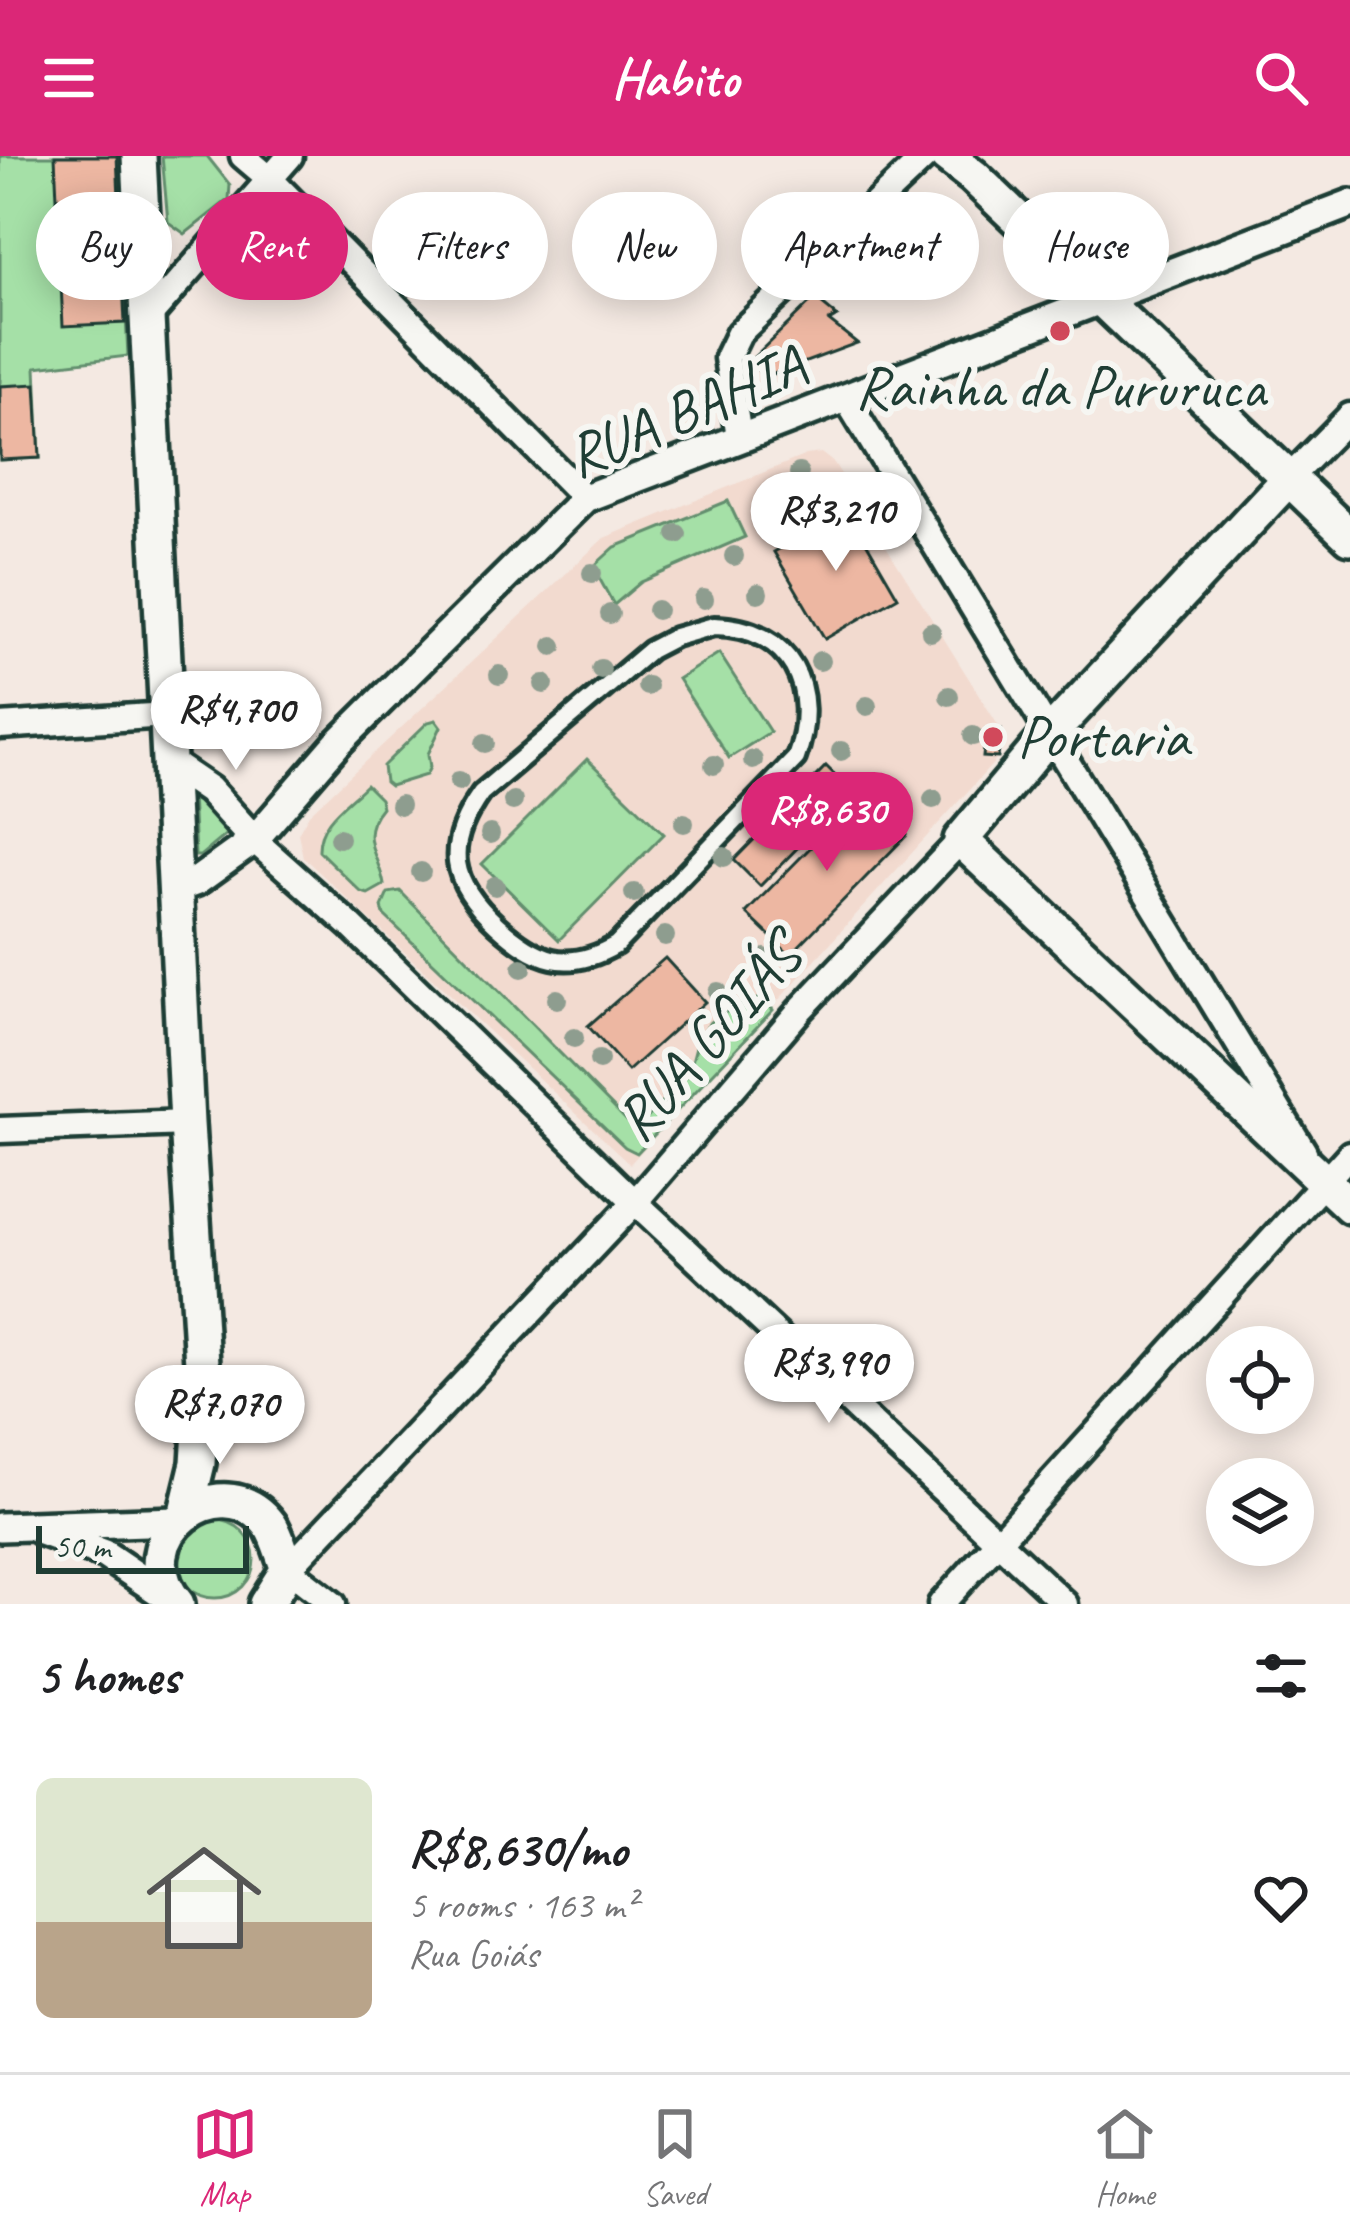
<!DOCTYPE html>
<meta charset="utf-8">
<style>
:root{--surface:#fff;--page:#f2f2f2;--text:#202124;--muted:#757577;--line:#e0e0e0;--accent:#db2777}
body{margin:0;font-family:Caveat,sans-serif;background:var(--page);color:var(--text);height:100vh;display:flex;flex-direction:column;font-size:45px;white-space:nowrap}
*{box-sizing:border-box;margin:0}
p{font-size:39px;color:var(--muted)}
.icon{flex:none;width:66px;height:66px;fill:none;stroke:currentColor;stroke-width:2;stroke-linecap:round;stroke-linejoin:round}
.map{position:relative;height:1448px;overflow:hidden}
.side{display:flex;flex-direction:column;background:var(--surface);flex:1}
.side>*{flex:none}
.banner{position:absolute;left:36px;top:36px;width:1278px;height:108px;display:flex;gap:24px}
.controls{position:absolute;left:1206px;top:1170px;display:grid;gap:24px}
.controls a{display:grid;place-items:center;width:108px;height:108px;border-radius:50%;background:var(--surface);box-shadow:0 6px 30px #0003;font-size:60px}
.scale{position:absolute;left:36px;bottom:30px;width:213px;box-sizing:border-box;padding-left:12px;border:6px solid #1f3d34;border-top:0;font-size:33px;line-height:42px;white-space:nowrap;color:#1f3d34;-webkit-text-stroke:9px #f6f6f2;paint-order:stroke}
.price{position:absolute;translate:-50% -102px;padding:0 27px;border-radius:42px;background:#fff;color:#222;font-size:39px;line-height:78px;filter:drop-shadow(0 3px 6px #0008)}
.price::after{content:'';position:absolute;left:50%;top:72px;width:36px;height:27px;margin-left:-18px;background:inherit;clip-path:polygon(0 0,100% 0,50% 100%)}
.price.selected{background:var(--accent);color:#fff}
ul{padding:0;list-style:none}
li{display:flex;align-items:center;gap:36px;height:300px;padding:0 36px}
li+li{border-top:3px solid var(--line)}
li span{display:grid;place-items:center;flex:none;width:336px;height:240px;border-radius:18px;color:#555}
li>.icon{margin-inline-start:auto}
span .icon{width:144px;height:144px;fill:#fffc;stroke-width:1}
li b{font-size:51px}
h2{display:flex;justify-content:space-between;align-items:center;height:144px;padding:0 36px;font-size:51px}
.chip{padding:0 42px;border-radius:54px;background:var(--surface);box-shadow:0 6px 30px #0003;font-size:42px;line-height:108px}
.chip.selected{background:var(--accent);color:#fff}
header{display:flex;justify-content:space-between;align-items:center;height:156px;padding:0 36px;background:var(--accent);color:#fff;font-size:54px;font-weight:800}
.tabs{display:flex;justify-content:space-around;align-items:center;height:168px;border-top:3px solid var(--line);background:var(--surface);font-size:33px;color:var(--muted)}
.tabs a{display:grid;justify-items:center;gap:6px}
.tabs .selected{color:var(--accent)}
.map>svg:first-child{display:block}
.built{fill:#f2dacf}
.green{fill:#a5e0a7;stroke:#628e6e;stroke-width:3}
.building{fill:#edb7a2;stroke:#1f3d34;stroke-width:3}
.lines{fill:none;stroke-linecap:round;stroke-linejoin:round}
.pedestrian-casing{stroke:#1f3d34;stroke-width:26}
.minor-casing{stroke:#1f3d34;stroke-width:33}
.tertiary-casing{stroke:#1f3d34;stroke-width:36}
.secondary-casing{stroke:#1f3d34;stroke-width:42}
.pedestrian{stroke:#f6f6f2;stroke-width:16}
.minor{stroke:#f6f6f2;stroke-width:24}
.tertiary{stroke:#f6f6f2;stroke-width:27}
.secondary{stroke:#f6f6f2;stroke-width:33}
.tree{fill:#8e9d8f}
.poi-dot{fill:#d1495b;stroke:#f6f6f2;stroke-width:4.5}
.labels{text-anchor:middle;dominant-baseline:central;stroke-width:12;stroke-linejoin:round;paint-order:stroke}
.poi-label{font-size:60px;fill:#1f3d34;stroke:#f6f6f2}
.street-label{font-size:60px;fill:#1f3d34;stroke:#f6f6f2}
</style>
<header><svg class="icon" aria-label="menu" viewBox="0 0 24 24"><path d="M4 6h16M4 12h16M4 18h16"/></svg>Habito<svg class="icon" aria-label="search" viewBox="0 0 24 24"><circle cx="10" cy="10" r="6"/><path d="M15 15l6 6"/></svg></header>
<div class="map">
<svg width="1350" height="1448" viewBox="0 0 1350 1448">
<rect width="100%" height="100%" fill="#f4e9e2"/>
<filter id="ink" filterUnits="userSpaceOnUse"><feTurbulence type="fractalNoise" baseFrequency=".00833" numOctaves="2"/><feDisplacementMap in="SourceGraphic" scale="24" xChannelSelector="R" yChannelSelector="G"/><feConvolveMatrix kernelMatrix="1 2 1 2 8 2 1 2 1" color-interpolation-filters="sRGB"/></filter>
<g filter="url(#ink)">
<!-- built -->
<path class="built" d="M 821,297 L 834,307 L 1001,574 L 998,602 L 630,1008 L 303,701 L 298,677 L 309,658 L 604,382 L 806,299 Z"/>
<!-- green -->
<path class="green" d="M 0,0 L 118,0 L 128,200 L 36,211 L 40,302 L 0,304 Z
M 162,0 L 207,0 L 230,29 L 229,43 L 185,78 L 168,66 Z
M 728,345 L 745,381 L 641,426 L 614,449 L 593,411 L 615,391 Z
M 719,497 L 770,576 L 729,602 L 678,523 Z
M 436,564 L 441,571 L 428,598 L 430,611 L 426,619 L 390,630 L 385,626 L 383,610 L 428,566 Z
M 587,603 L 664,678 L 559,784 L 482,708 Z
M 366,629 L 380,643 L 382,651 C 356,682 380,700 384,729 L 368,738 L 361,736 L 319,695 C 318,665 346,649 366,629 Z
M 192,638 L 230,675 L 200,700 L 195,700 Z
M 400,735 L 636,974 L 689,917 L 698,883 L 710,866 L 736,850 L 763,841 L 773,854 L 637,997 L 625,991 L 384,759 L 382,751 L 388,737 Z
M176 1403a39 39 0 1 1 78 0a39 39 0 1 1-78 0Z"/>
<!-- building -->
<path class="building" d="M 55,0 L 117,0 L 125,167 L 63,170 Z
M 815,142 L 837,160 L 829,165 L 857,187 L 763,222 L 752,203 Z
M 36,228 L 40,302 L 0,304 L 0,230 Z
M 847,353 L 898,441 L 825,483 L 774,396 Z
M 986,573 L 1001,574 L 998,602 L 983,601 Z
M 826,610 L 852,636 L 760,730 L 734,704 Z
M 864,637 L 907,679 L 790,799 L 746,757 Z
M 665,802 L 705,846 L 628,915 L 588,870 Z"/>
<g class="lines">
<defs>
<path id="pedestrian" d="M 714,470 C 792,471 821,534 796,602 L 616,789 C 566,818 536,804 497,769 C 450,726 443,691 481,637 L 650,494 L 675,481 Z
M 774,627 L 793,645"/>
<path id="minor" d="M 243,0 L 270,23 L 585,342
M 147,163 L 290,0
M 847,244 L 1304,996
M 739,281 L 727,202 L 739,177 L 926,0
M 1288,323 L 1350,260
M 0,570 L 166,559
M 254,684 L 351,770 L 635,1046 L 1065,1448
M 0,974 L 187,967
M 333,1448 L 288,1413 L 635,1046 L 800,854 L 961,684
M 941,1448 L 1350,998"/>
<path id="tertiary" d="M 168,606 L 209,634 L 254,684
M 175,733 L 197,725 L 254,684 L 337,588 L 585,342 L 1350,48
M 0,1371 L 176,1365
M 41,1375 L 104,1398 L 172,1444"/>
<path id="secondary" d="M 139,0 L 187,967 L 203,1224 L 198,1307 L 186,1356
M 947,0 L 973,20 L 1350,381
M 1288,323 L 1050,578 L 961,684 L 1350,1050
M 177,1448 C 120,1381 223,1305 270,1369 C 278,1381 282,1399 288,1413 L 266,1448"/>
</defs>
<!-- pedestrian casing -->
<use href="#pedestrian" class="pedestrian-casing"/>
<!-- minor casing -->
<use href="#minor" class="minor-casing"/>
<!-- tertiary casing -->
<use href="#tertiary" class="tertiary-casing"/>
<!-- secondary casing -->
<use href="#secondary" class="secondary-casing"/>
<!-- pedestrian -->
<use href="#pedestrian" class="pedestrian"/>
<!-- minor -->
<use href="#minor" class="minor"/>
<!-- tertiary -->
<use href="#tertiary" class="tertiary"/>
<!-- secondary -->
<use href="#secondary" class="secondary"/>
</g>
<!-- trees -->
<g class="tree">
<circle cx="799" cy="317" r="10"/>
<circle cx="772" cy="337" r="10"/>
<circle cx="826" cy="342" r="10"/>
<circle cx="677" cy="378" r="10"/>
<circle cx="734" cy="400" r="10"/>
<circle cx="592" cy="417" r="10"/>
<circle cx="758" cy="437" r="10"/>
<circle cx="704" cy="443" r="10"/>
<circle cx="657" cy="454" r="10"/>
<circle cx="610" cy="458" r="10"/>
<circle cx="931" cy="476" r="10"/>
<circle cx="553" cy="490" r="10"/>
<circle cx="820" cy="505" r="10"/>
<circle cx="601" cy="513" r="10"/>
<circle cx="499" cy="519" r="10"/>
<circle cx="544" cy="528" r="10"/>
<circle cx="647" cy="530" r="10"/>
<circle cx="949" cy="540" r="10"/>
<circle cx="867" cy="550" r="10"/>
<circle cx="973" cy="580" r="10"/>
<circle cx="485" cy="587" r="10"/>
<circle cx="841" cy="595" r="10"/>
<circle cx="753" cy="604" r="10"/>
<circle cx="714" cy="609" r="10"/>
<circle cx="459" cy="625" r="10"/>
<circle cx="933" cy="643" r="10"/>
<circle cx="513" cy="645" r="10"/>
<circle cx="400" cy="649" r="10"/>
<circle cx="684" cy="667" r="10"/>
<circle cx="490" cy="678" r="10"/>
<circle cx="339" cy="682" r="10"/>
<circle cx="724" cy="701" r="10"/>
<circle cx="421" cy="716" r="10"/>
<circle cx="495" cy="730" r="10"/>
<circle cx="634" cy="737" r="10"/>
<circle cx="665" cy="780" r="10"/>
<circle cx="765" cy="802" r="10"/>
<circle cx="522" cy="812" r="10"/>
<circle cx="718" cy="836" r="10"/>
<circle cx="557" cy="843" r="10"/>
<circle cx="574" cy="882" r="10"/>
<circle cx="599" cy="904" r="10"/>
<circle cx="671" cy="941" r="10"/>
</g>
</g>
<!-- markers -->
<g class="poi-dot">
<circle cx="1060" cy="175" r="12"/>
<circle cx="993" cy="581" r="12"/>
</g>
<g class="labels">
<!-- poi labels -->
<g class="poi-label">
<text x="1060" y="231">Rainha da Pururuca</text>
<text x="1017" y="581" text-anchor="start">Portaria</text>
</g>
<!-- street labels -->
<g class="street-label">
<text transform="translate(685 254) rotate(-23)">RUA BAHIA</text>
<text transform="translate(707 882) rotate(-49)">RUA GOIÁS</text>
</g>
</g>
</svg>
<div class="controls">
<a><svg class="icon" aria-label="locate" viewBox="0 0 24 24"><circle cx="12" cy="12" r="6"/><path d="M12 2v4M12 18v4M2 12h4M18 12h4"/></svg></a>
<a><svg class="icon" aria-label="layers" viewBox="0 0 24 24"><path d="M12 4l9 5-9 5-9-5zM3 14l9 5 9-5"/></svg></a>
</div>
<div class="scale">50 m</div>
<b class="price" style="left:836px;top:418px">R$3,210</b>
<b class="price" style="left:236px;top:617px">R$4,700</b>
<b class="price selected" style="left:827px;top:718px">R$8,630</b>
<b class="price" style="left:829px;top:1270px">R$3,990</b>
<b class="price" style="left:220px;top:1311px">R$7,070</b>
<div class="banner">
<a class="chip">Buy</a>
<a class="chip selected">Rent</a>
<a class="chip">Filters</a>
<a class="chip">New</a>
<a class="chip">Apartment</a>
<a class="chip">House</a>
</div>
</div>
<section class="side">
<h2>5 homes<svg class="icon" aria-label="filters" viewBox="0 0 24 24"><path d="M4 7h16M4 17h16"/><circle cx="9" cy="7" r="2"/><circle cx="15" cy="17" r="2"/></svg></h2>
<ul>
<li><span style="background:linear-gradient(#dfe7d0 60%,#b9a48a 0)"><svg class="icon" aria-label="home" viewBox="0 0 24 24"><path d="M3 11l9-7 9 7M6 9v11h12V9"/></svg></span><div><b>R$8,630/mo</b><p>5 rooms · 163 m²</p><p>Rua Goiás</p></div><svg class="icon" aria-label="heart" viewBox="0 0 24 24"><path d="M12 20l-8-8c-3-5 5-10 8-4 3-6 11-1 8 4z"/></svg></li>
</ul>
</section>
<nav class="tabs">
<a class="selected"><svg class="icon" aria-label="map" viewBox="0 0 24 24"><path d="M3 6l6-2 6 2 6-2v14l-6 2-6-2-6 2zM9 4v14M15 6v14"/></svg>Map</a>
<a><svg class="icon" aria-label="saved" viewBox="0 0 24 24"><path d="M7 4h10v16l-5-4-5 4z"/></svg>Saved</a>
<a><svg class="icon" aria-label="home" viewBox="0 0 24 24"><path d="M3 11l9-7 9 7M6 9v11h12V9"/></svg>Home</a>
</nav>
